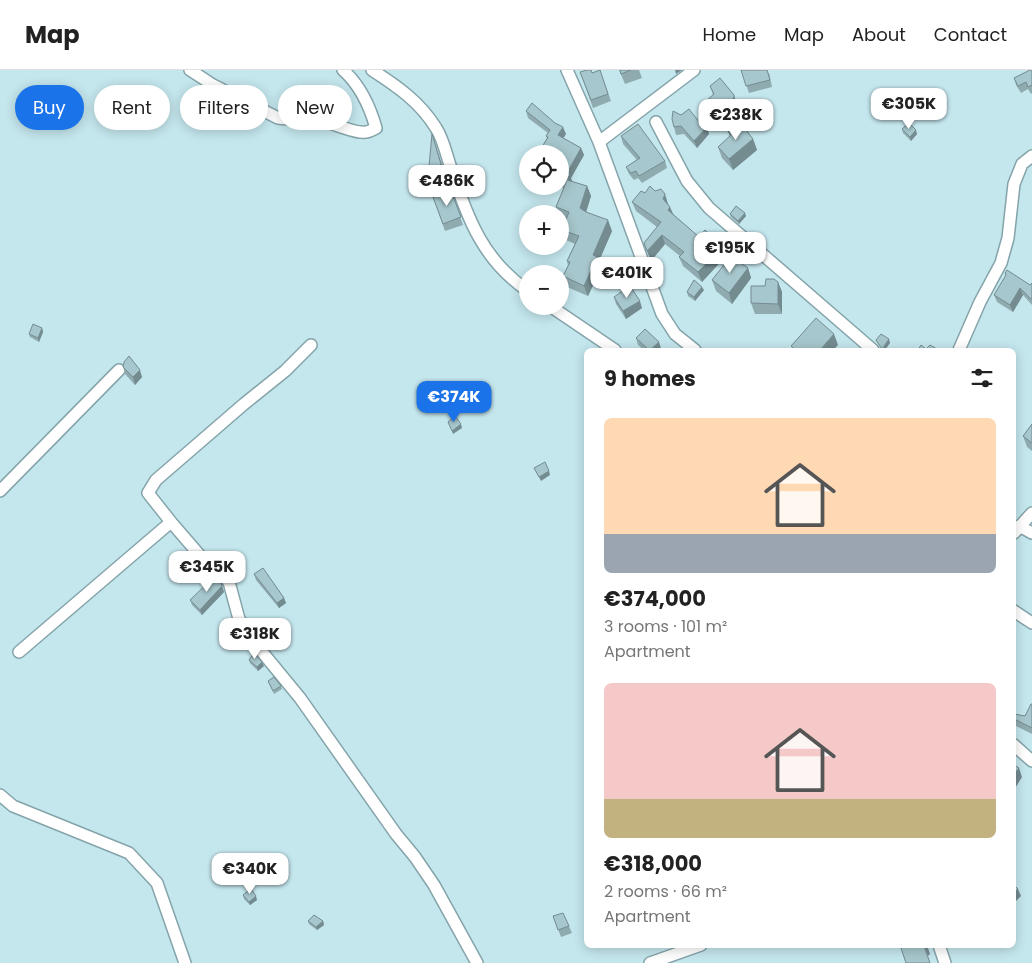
<!DOCTYPE html>
<meta charset="utf-8">
<style>
:root{--surface:#fff;--page:#f2f2f2;--text:#222;--muted:#767676;--line:#e0e0e0;--accent:#1a73e8}
body{margin:0;font-family:Poppins,sans-serif;background:var(--page);color:var(--text);height:100vh;display:flex;flex-direction:column;font-size:19px;white-space:nowrap}
*{box-sizing:border-box;margin:0}
p{font-size:16px;color:var(--muted)}
.icon{flex:none;width:28px;height:28px;fill:none;stroke:currentColor;stroke-width:2;stroke-linecap:round;stroke-linejoin:round}
.map{position:relative;flex:1;overflow:hidden}
.drawer{position:absolute;left:584px;top:278px;width:432px;height:600px;display:flex;flex-direction:column;background:var(--surface);border-radius:8px;box-shadow:0 2px 12px #0003}
.drawer>*{flex:none}
.guide{position:absolute;left:15px;top:15px;width:475px;height:45px;display:flex;gap:10px}
.controls{position:absolute;left:519px;top:75px;display:grid;gap:10px}
.controls a{display:grid;place-items:center;width:50px;height:50px;border-radius:50%;background:var(--surface);box-shadow:0 2px 12px #0003;font-size:25px}
.price{position:absolute;translate:-50% -42px;padding:0 11px;border-radius:10px;background:#fff;color:#222;font-size:16px;line-height:32px;filter:drop-shadow(0 1px 2px #0008)}
.price::after{content:'';position:absolute;left:50%;top:30px;width:15px;height:11px;margin-left:-8px;background:inherit;clip-path:polygon(0 0,100% 0,50% 100%)}
.price.active{background:var(--accent);color:#fff}
ul{padding:0;list-style:none}
li{display:grid;align-content:center;gap:10px;height:265px;padding:0 20px}
li span{display:grid;place-items:center;height:155px;border-radius:8px;color:#555}
li>.icon{margin-inline-start:auto}
span .icon{width:90px;height:90px;fill:#fffc;stroke-width:1}
li b{font-size:21px}
h2{display:flex;justify-content:space-between;align-items:center;height:60px;padding:0 20px;font-size:21px}
.pill{padding:0 18px;border-radius:22px;background:var(--surface);box-shadow:0 2px 12px #0003;font-size:18px;line-height:45px}
.pill.active{background:var(--accent);color:#fff}
header{display:flex;align-items:center;gap:30px;box-sizing:border-box;height:70px;padding:0 25px;background:var(--surface);border-bottom:1px solid var(--line)}
header strong{font-size:24px}
nav{display:flex;gap:28px;margin-inline-start:auto;font-size:18px}
.map>svg:first-child{display:block}
.lines{fill:none;stroke-linecap:round;stroke-linejoin:round}
.minor-casing{stroke:#84a4aa;stroke-width:14}
.minor{stroke:#fff;stroke-width:11}
.wall{fill:#8fabb0}
.shaded-wall{fill:#748b90}
.building{fill:#a6c7cd;stroke:#748b90}
</style>
<header>
<strong>Map</strong>
<nav><a>Home</a><a>Map</a><a>About</a><a>Contact</a></nav>
</header>
<div class="map">
<svg width="1032" height="893" viewBox="0 0 1032 893">
<rect width="100%" height="100%" fill="#c4e6ed"/>
<g class="lines">
<defs>
<path id="minor" d="M 190,0 L 213,15 L 278,48 C 293,50 307,48 322,51 C 332,53 352,62 361,62 C 366,63 371,61 376,58 C 370,37 360,15 343,0
M 372,0 C 397,16 420,32 436,58 C 444,70 447,88 452,101 C 468,150 484,191 528,221
M 567,0 L 599,72 L 662,244 L 675,264 L 695,280
M 656,52 L 687,111 L 709,138 L 873,280
M 599,72 L 694,0
M 550,236 L 615,280
M 959,280 L 980,232 L 1001,193 L 1008,168 L 1014,114 L 1022,94 L 1032,86
M 0,421 L 119,300
M 171,452 L 148,423 L 156,410 L 244,334 L 285,301 L 311,275
M 1019,456 L 1032,463
M 1014,463 L 1032,443
M 1014,541 L 1032,553
M 19,582 L 171,452 L 209,496 L 221,503 L 229,512 L 239,549 L 263,583 L 300,628 L 396,764 L 415,787 L 434,815 L 477,893
M 1014,675 L 1032,691
M 0,725 L 13,736 L 129,783 L 157,813 L 185,893
M 939,875 L 945,893
M 650,893 L 701,875"/>
</defs>
<!-- minor casing -->
<use href="#minor" class="minor-casing"/>
<!-- minor -->
<use href="#minor" class="minor"/>
</g>
<!-- wall -->
<path class="wall" d="M 600,0 L 611,31 L 593,38 L 580,2 L 592,3 Z
M 619,0 L 639,0 L 642,8 L 625,14 Z
M 741,0 L 769,3 L 772,17 L 749,23 Z
M 1032,0 L 1032,23 L 1031,24 L 1028,19 L 1021,23 L 1016,15 L 1014,8 Z
M 710,16 L 736,32 L 736,35 L 726,43 L 722,39 L 715,43 L 710,37 L 707,30 L 713,25 Z
M 526,41 L 566,64 L 563,68 L 581,78 L 584,85 L 571,108 L 572,112 L 587,116 L 591,126 L 586,142 L 612,161 L 599,191 L 601,198 L 588,226 L 567,217 L 563,206 L 568,196 L 567,191 L 575,174 L 566,170 L 562,160 L 566,150 L 560,148 L 560,144 L 559,144 L 556,137 L 564,119 L 559,116 L 560,116 L 560,84 L 544,84 L 542,77 L 547,68 L 546,66 L 548,63 L 528,48 Z
M 701,54 L 709,64 L 697,78 L 684,64 L 676,65 L 674,57 Z
M 902,59 L 917,64 L 911,71 L 903,63 Z
M 728,61 L 753,69 L 757,80 L 733,100 L 722,88 L 718,77 L 730,67 Z
M 621,66 L 665,91 L 667,98 L 642,113 L 638,108 L 634,110 L 629,104 L 626,97 L 637,90 L 623,74 Z
M 429,96 L 444,101 L 443,107 L 432,103 Z
M 451,121 L 463,155 L 445,161 L 433,127 Z
M 632,132 L 668,134 L 673,144 L 699,167 L 723,177 L 726,186 L 702,212 L 683,196 L 679,187 L 680,186 L 665,174 L 651,191 L 644,173 L 657,157 L 636,141 Z
M 730,144 L 746,146 L 739,154 L 731,147 Z
M 748,198 L 751,208 L 732,234 L 716,221 L 712,210 Z
M 1005,203 L 1030,215 L 1032,213 L 1032,235 L 1023,225 L 1013,242 L 997,232 L 994,225 L 1006,206 Z
M 778,212 L 782,222 L 782,244 L 755,244 L 751,233 L 765,216 Z
M 704,220 L 695,231 L 688,226 L 687,222 Z
M 614,227 L 642,238 L 626,249 L 616,234 Z
M 42,258 L 43,262 L 39,272 L 30,267 L 29,264 Z
M 636,268 L 659,272 L 661,279 L 660,280 L 644,280 L 638,275 Z
M 123,297 L 142,307 L 135,315 L 125,304 Z
M 1032,354 L 1032,381 L 1027,377 L 1023,366 Z
M 254,504 L 284,528 L 286,533 L 279,538 L 256,510 Z
M 222,516 L 224,522 L 202,545 L 192,535 L 190,530 Z
M 249,590 L 264,596 L 258,601 L 250,593 Z
M 268,611 L 281,616 L 282,619 L 274,624 Z
M 1032,634 L 1032,664 L 1014,655 L 1014,644 L 1025,646 Z
M 243,825 L 257,830 L 250,835 L 244,829 Z
M 553,846 L 569,856 L 572,863 L 561,867 Z
M 308,851 L 323,851 L 324,855 L 317,860 L 309,854 Z"/>
<!-- shaded-wall -->
<path class="shaded-wall" d="M 675,0 L 682,0 L 676,4 Z
M 734,25 L 736,32 L 736,35 L 726,43 L 723,36 Z
M 720,31 L 722,39 L 715,43 L 713,36 Z
M 563,57 L 566,64 L 561,72 L 558,65 Z
M 707,57 L 709,64 L 697,78 L 694,71 Z
M 916,60 L 917,64 L 911,71 L 910,67 Z
M 432,64 L 444,101 L 443,107 L 440,100 Z
M 753,69 L 757,80 L 733,100 L 729,89 Z
M 581,78 L 584,85 L 571,108 L 572,111 L 567,120 L 565,113 L 567,103 Z
M 587,116 L 591,126 L 584,149 L 580,138 Z
M 665,124 L 668,134 L 667,138 L 663,129 Z
M 670,137 L 674,146 L 668,140 Z
M 745,143 L 746,146 L 739,154 L 738,151 Z
M 608,150 L 612,161 L 599,191 L 601,198 L 588,226 L 584,216 L 593,185 Z
M 662,165 L 665,174 L 651,191 L 647,181 Z
M 723,177 L 726,186 L 702,212 L 698,202 Z
M 748,198 L 751,208 L 732,234 L 729,223 Z
M 778,212 L 782,222 L 782,244 L 778,234 Z
M 702,217 L 704,220 L 695,231 L 694,227 Z
M 1020,218 L 1023,225 L 1013,242 L 1010,235 Z
M 640,231 L 642,238 L 626,249 L 623,241 Z
M 42,258 L 43,262 L 39,272 L 38,268 Z
M 834,264 L 838,275 L 833,280 L 820,280 Z
M 889,269 L 890,273 L 885,280 L 882,280 Z
M 659,272 L 661,279 L 660,280 L 650,280 Z
M 140,300 L 142,307 L 135,315 L 133,307 Z
M 461,354 L 462,358 L 453,364 L 452,361 Z
M 549,401 L 550,405 L 541,411 L 539,407 Z
M 220,510 L 224,522 L 202,545 L 200,540 Z
M 284,528 L 286,533 L 279,538 L 277,533 Z
M 262,592 L 264,596 L 258,601 L 257,597 Z
M 1019,698 L 1022,707 L 1014,720 L 1014,705 Z
M 1018,819 L 1021,826 L 1014,833 L 1014,823 Z
M 256,826 L 257,830 L 250,835 L 249,832 Z
M 323,851 L 324,855 L 317,860 L 316,857 Z
M 925,875 L 927,875 L 930,884 L 928,886 L 924,876 Z"/>
<!-- building -->
<path class="building" d="M 587,0 L 591,0 L 592,3 L 600,0 L 608,24 L 591,30 L 580,2 Z
M 620,0 L 631,0 L 621,4 Z
M 741,0 L 767,0 L 770,10 L 746,16 Z
M 1030,0 L 1032,0 L 1032,15 L 1028,17 L 1026,12 L 1018,16 L 1014,8 Z
M 720,8 L 734,25 L 734,28 L 723,36 L 720,31 L 713,36 L 707,30 L 714,24 L 710,16 Z
M 532,33 L 555,53 L 563,57 L 558,65 L 581,78 L 567,103 L 570,104 L 565,113 L 560,111 L 560,94 L 563,89 L 560,88 L 560,84 L 553,84 L 542,77 L 548,67 L 546,66 L 550,60 L 526,41 Z
M 689,39 L 701,54 L 707,57 L 694,71 L 681,56 L 674,57 L 672,49 L 673,41 L 681,45 Z
M 739,51 L 753,69 L 729,89 L 718,77 L 731,65 L 728,61 Z
M 909,53 L 916,60 L 910,67 L 902,59 Z
M 638,54 L 665,91 L 639,106 L 636,101 L 631,103 L 626,97 L 640,88 L 621,66 Z
M 432,64 L 441,94 L 440,100 L 429,96 Z
M 567,110 L 587,116 L 580,138 L 586,142 L 608,150 L 593,185 L 597,187 L 584,216 L 563,206 L 570,192 L 567,191 L 579,166 L 562,160 L 569,142 L 556,137 Z
M 650,116 L 655,121 L 661,119 L 665,124 L 663,129 L 670,137 L 668,140 L 699,167 L 705,160 L 723,177 L 698,202 L 679,187 L 684,182 L 662,165 L 647,181 L 644,173 L 661,152 L 632,132 L 641,121 L 645,123 Z
M 451,121 L 461,147 L 443,154 L 433,127 Z
M 736,136 L 745,143 L 738,151 L 730,144 Z
M 731,186 L 748,198 L 729,223 L 712,210 Z
M 1007,200 L 1030,215 L 1032,213 L 1032,229 L 1031,229 L 1020,218 L 1010,235 L 994,225 L 1006,205 L 1005,203 Z
M 766,209 L 774,209 L 778,212 L 778,234 L 751,233 L 751,216 L 765,216 Z
M 694,210 L 702,217 L 694,227 L 687,222 Z
M 630,216 L 640,231 L 623,241 L 614,227 Z
M 816,248 L 834,264 L 820,280 L 796,280 L 791,276 Z
M 33,254 L 42,258 L 38,268 L 29,264 Z
M 645,259 L 659,272 L 650,280 L 649,280 L 636,268 Z
M 881,264 L 889,269 L 882,279 L 876,270 Z
M 921,275 L 926,279 L 930,275 L 937,279 L 936,280 L 918,280 Z
M 129,286 L 140,300 L 133,307 L 123,297 L 124,292 Z
M 455,346 L 461,354 L 452,361 L 448,352 Z
M 1032,354 L 1032,373 L 1023,366 Z
M 545,392 L 549,401 L 539,407 L 534,398 Z
M 263,498 L 284,528 L 277,533 L 254,504 Z
M 216,505 L 220,510 L 222,516 L 200,540 L 190,530 Z
M 254,583 L 262,592 L 257,597 L 249,590 Z
M 274,607 L 281,616 L 273,621 L 268,611 Z
M 1031,634 L 1032,634 L 1032,658 L 1014,649 L 1014,644 L 1025,646 Z
M 1014,695 L 1019,698 L 1014,705 Z
M 1014,815 L 1018,819 L 1014,823 Z
M 251,819 L 256,826 L 249,832 L 243,825 Z
M 563,843 L 569,856 L 558,860 L 553,846 Z
M 314,845 L 323,851 L 316,857 L 308,851 Z
M 900,875 L 925,875 L 924,876 L 930,893 L 906,893 Z"/>
</svg>
<div class="controls">
<a><svg class="icon" aria-label="locate" viewBox="0 0 24 24"><circle cx="12" cy="12" r="6"/><path d="M12 2v4M12 18v4M2 12h4M18 12h4"/></svg></a>
<a>+</a>
<a>−</a>
</div>
<b class="price" style="left:909px;top:60px">€305K</b>
<b class="price" style="left:736px;top:71px">€238K</b>
<b class="price" style="left:447px;top:137px">€486K</b>
<b class="price" style="left:730px;top:204px">€195K</b>
<b class="price" style="left:627px;top:229px">€401K</b>
<b class="price active" style="left:454px;top:353px">€374K</b>
<b class="price" style="left:207px;top:523px">€345K</b>
<b class="price" style="left:255px;top:590px">€318K</b>
<b class="price" style="left:250px;top:825px">€340K</b>
<div class="guide">
<a class="pill active">Buy</a>
<a class="pill">Rent</a>
<a class="pill">Filters</a>
<a class="pill">New</a>
</div>
<section class="drawer">
<h2>9 homes<svg class="icon" aria-label="filters" viewBox="0 0 24 24"><path d="M4 7h16M4 17h16"/><circle cx="9" cy="7" r="2"/><circle cx="15" cy="17" r="2"/></svg></h2>
<ul>
<li><span style="background:linear-gradient(#ffd9b3 75%,#9aa5b1 0)"><svg class="icon" aria-label="home" viewBox="0 0 24 24"><path d="M3 11l9-7 9 7M6 9v11h12V9"/></svg></span><div><b>€374,000</b><p>3 rooms · 101 m²</p><p>Apartment</p></div></li>
<li><span style="background:linear-gradient(#f6c9c9 75%,#c2b280 0)"><svg class="icon" aria-label="home" viewBox="0 0 24 24"><path d="M3 11l9-7 9 7M6 9v11h12V9"/></svg></span><div><b>€318,000</b><p>2 rooms · 66 m²</p><p>Apartment</p></div></li>
</ul>
</section>
</div>
